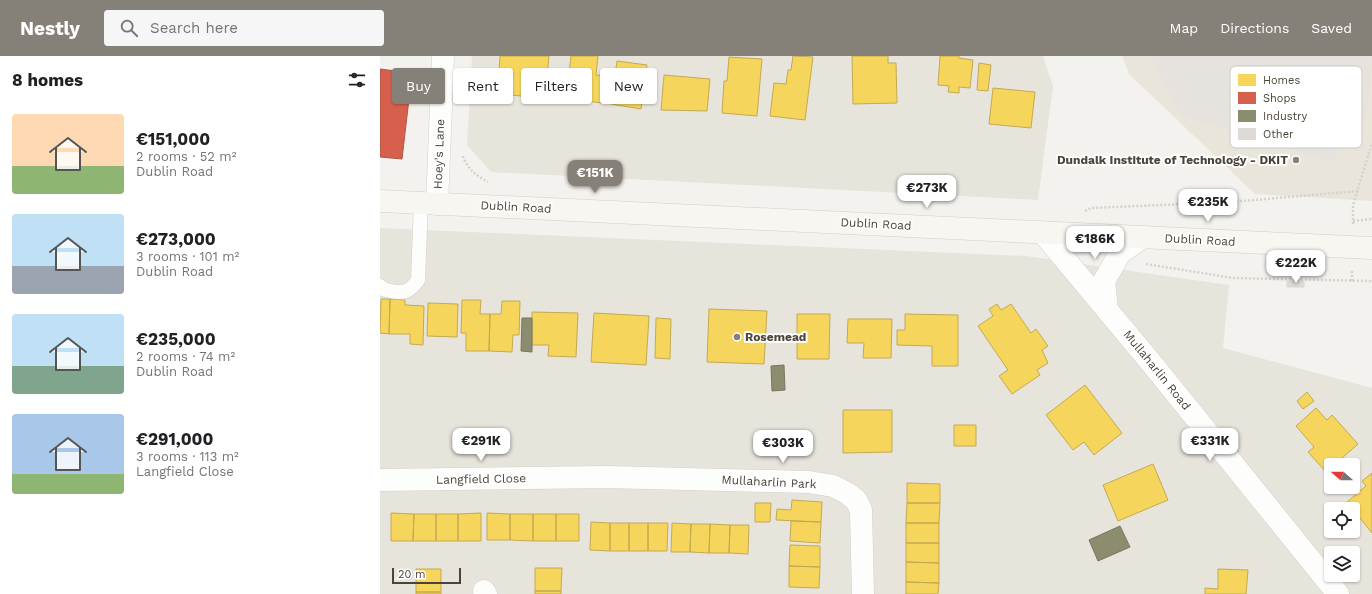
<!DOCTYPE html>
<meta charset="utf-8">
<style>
:root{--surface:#fff;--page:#f6f6f6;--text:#202124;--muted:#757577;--accent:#868178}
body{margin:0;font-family:"Work Sans",sans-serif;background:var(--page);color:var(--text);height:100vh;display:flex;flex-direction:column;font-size:15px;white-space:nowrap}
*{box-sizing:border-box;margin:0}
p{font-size:13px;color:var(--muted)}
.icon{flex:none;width:22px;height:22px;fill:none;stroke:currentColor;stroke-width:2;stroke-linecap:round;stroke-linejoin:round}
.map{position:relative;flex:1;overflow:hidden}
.drawer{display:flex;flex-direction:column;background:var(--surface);width:380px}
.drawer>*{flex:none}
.top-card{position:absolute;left:12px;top:12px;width:380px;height:36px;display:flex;gap:8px}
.needle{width:26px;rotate:291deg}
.fabs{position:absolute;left:944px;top:402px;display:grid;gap:8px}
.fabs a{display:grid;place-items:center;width:36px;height:36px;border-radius:4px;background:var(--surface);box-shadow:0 1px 3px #0004;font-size:20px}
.scale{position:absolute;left:12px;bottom:10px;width:69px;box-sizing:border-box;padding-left:4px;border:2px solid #4b4439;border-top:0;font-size:11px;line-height:14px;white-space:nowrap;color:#4b4439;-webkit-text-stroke:3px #fff;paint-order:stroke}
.price{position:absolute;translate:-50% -34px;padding:0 9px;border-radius:8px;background:#fff;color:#222;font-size:13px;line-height:26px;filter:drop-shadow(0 1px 2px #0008)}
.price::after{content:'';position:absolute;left:50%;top:24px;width:12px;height:9px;margin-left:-6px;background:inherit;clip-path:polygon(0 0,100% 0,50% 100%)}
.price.current{background:var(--accent);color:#fff}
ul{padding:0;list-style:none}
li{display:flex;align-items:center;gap:12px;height:100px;padding:0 12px}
li span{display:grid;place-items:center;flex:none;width:112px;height:80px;border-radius:4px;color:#555}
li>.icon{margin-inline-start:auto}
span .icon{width:48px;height:48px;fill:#fffc;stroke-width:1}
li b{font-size:17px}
h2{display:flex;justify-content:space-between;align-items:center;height:48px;padding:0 12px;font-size:17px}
.pill{padding:0 14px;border-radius:4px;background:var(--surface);box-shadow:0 1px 3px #0004;font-size:14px;line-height:36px}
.pill.current{background:var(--accent);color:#fff}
header{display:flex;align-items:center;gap:24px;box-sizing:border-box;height:56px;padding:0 20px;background:var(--accent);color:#fff}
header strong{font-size:19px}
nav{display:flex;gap:22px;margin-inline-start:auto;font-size:14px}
.search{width:280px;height:36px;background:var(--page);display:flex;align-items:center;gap:10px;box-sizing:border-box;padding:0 14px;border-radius:4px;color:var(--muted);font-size:15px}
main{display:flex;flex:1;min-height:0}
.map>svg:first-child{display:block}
.residential{fill:#e7e4dc;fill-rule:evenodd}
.education{fill:#eae5da}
.parking{fill:#e6e3df}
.homes{fill:#f6d55c;stroke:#c3aa52}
.shops{fill:#d6604d;stroke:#ac5847}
.industry{fill:#8c8c6e;stroke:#78765e}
.building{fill:#dedbd6;stroke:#dcd9d4}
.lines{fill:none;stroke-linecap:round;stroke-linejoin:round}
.lane-casing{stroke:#d2d0cb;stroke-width:15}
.street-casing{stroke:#d2d0cb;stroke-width:23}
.secondary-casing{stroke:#d3cfc5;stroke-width:23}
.path{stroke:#d3d2cc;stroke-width:2.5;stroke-dasharray:2 2;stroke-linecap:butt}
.lane{stroke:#fdfdfc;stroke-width:14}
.street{stroke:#fdfdfc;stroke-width:22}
.secondary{stroke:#f7f6f1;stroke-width:22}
.poi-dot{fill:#868178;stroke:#fff;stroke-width:1.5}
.labels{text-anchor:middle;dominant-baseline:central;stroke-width:4;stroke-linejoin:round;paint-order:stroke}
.street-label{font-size:12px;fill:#4b4439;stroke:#fff}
.poi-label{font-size:12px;font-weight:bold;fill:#4b4439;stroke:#fff;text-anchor:end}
.key{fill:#fff;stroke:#c9c7c4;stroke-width:1}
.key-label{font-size:11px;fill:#4b4439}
</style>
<header>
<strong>Nestly</strong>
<div class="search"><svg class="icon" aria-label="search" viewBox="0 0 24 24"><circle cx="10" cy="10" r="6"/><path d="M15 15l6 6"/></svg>Search here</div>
<nav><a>Map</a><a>Directions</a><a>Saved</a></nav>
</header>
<main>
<section class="drawer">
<h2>8 homes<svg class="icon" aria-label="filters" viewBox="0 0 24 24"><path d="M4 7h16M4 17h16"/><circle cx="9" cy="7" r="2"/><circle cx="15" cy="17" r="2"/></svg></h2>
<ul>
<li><span style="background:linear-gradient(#ffd9b3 65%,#8fb573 0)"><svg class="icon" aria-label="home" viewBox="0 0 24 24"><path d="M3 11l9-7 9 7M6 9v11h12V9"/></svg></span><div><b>€151,000</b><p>2 rooms · 52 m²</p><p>Dublin Road</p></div></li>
<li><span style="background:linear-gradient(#bfe0f5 65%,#9aa5b1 0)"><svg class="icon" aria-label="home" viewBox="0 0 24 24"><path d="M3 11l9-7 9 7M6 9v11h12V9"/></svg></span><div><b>€273,000</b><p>3 rooms · 101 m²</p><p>Dublin Road</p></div></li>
<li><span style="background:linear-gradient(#bfe0f5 65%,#7fa58c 0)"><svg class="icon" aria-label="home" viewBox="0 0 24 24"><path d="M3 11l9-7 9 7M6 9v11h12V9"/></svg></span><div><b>€235,000</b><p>2 rooms · 74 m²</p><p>Dublin Road</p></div></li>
<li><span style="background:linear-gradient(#a9c7e8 75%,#8fb573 0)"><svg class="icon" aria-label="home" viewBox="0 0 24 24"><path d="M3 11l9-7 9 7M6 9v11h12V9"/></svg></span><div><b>€291,000</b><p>3 rooms · 113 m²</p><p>Langfield Close</p></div></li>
</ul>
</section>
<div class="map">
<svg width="992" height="538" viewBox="0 0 992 538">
<rect width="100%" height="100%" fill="#f4f2ee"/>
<!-- residential -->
<path class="residential" d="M 92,0 L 663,0 L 673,30 L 658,144 L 111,116 L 87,89 Z
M 0,172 L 646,200 L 849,229 L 843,292 L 992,332 L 992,538 L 0,538 ZM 951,409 L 973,409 L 973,431 L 951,431 ZM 951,453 L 973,453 L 973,475 L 951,475 ZM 951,497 L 973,497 L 973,519 L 951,519 Z"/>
<!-- education -->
<path class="education" d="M 742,0 L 992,0 L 992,145 L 875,138 L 749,18 Z"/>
<!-- parking -->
<path class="parking" d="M 771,0 L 992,0 L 989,45 L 980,74 L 950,106 L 801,59 Z"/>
<!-- homes -->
<path class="homes" d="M 120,0 L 169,0 L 165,42 L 130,39 L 133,16 L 119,14 Z
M 191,0 L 218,0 L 216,19 L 227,20 L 223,47 L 173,41 L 176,16 L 189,17 Z
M 413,0 L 433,1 L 425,64 L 390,60 L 394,27 L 406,28 L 408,14 L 411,14 Z
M 472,0 L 508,0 L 508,7 L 516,7 L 517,47 L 473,48 Z
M 560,0 L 579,0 L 579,2 L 593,4 L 590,32 L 579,31 L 579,37 L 568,36 L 569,30 L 558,29 Z
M 349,1 L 382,3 L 377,60 L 342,57 L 344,25 L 347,25 Z
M 237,5 L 267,9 L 261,53 L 231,48 Z
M 599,7 L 611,9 L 608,35 L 597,34 Z
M 284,19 L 330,23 L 327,55 L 281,54 Z
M 613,32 L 655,36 L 651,72 L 609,68 Z
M 1,243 L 10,243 L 9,278 L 0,277 Z
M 10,243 L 25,244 L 25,249 L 44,250 L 43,289 L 30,288 L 30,278 L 9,278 Z
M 82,244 L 101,244 L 100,258 L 110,258 L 109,295 L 86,295 L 86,277 L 81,277 Z
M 122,245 L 140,245 L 139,279 L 133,279 L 132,296 L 109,295 L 110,258 L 121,258 Z
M 48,247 L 78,248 L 77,281 L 47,280 Z
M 617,248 L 621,254 L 631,248 L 651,277 L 656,273 L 668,290 L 662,294 L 668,307 L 657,314 L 660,319 L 632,338 L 619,320 L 628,314 L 598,270 L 613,260 L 609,253 Z
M 329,253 L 387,255 L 384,308 L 327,306 Z
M 152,256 L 198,257 L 196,301 L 168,300 L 169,289 L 152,289 Z
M 214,257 L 269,260 L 266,309 L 211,306 Z
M 417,258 L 450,258 L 449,303 L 417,303 Z
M 525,258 L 578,259 L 578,310 L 552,310 L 552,290 L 517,289 L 517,274 L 525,274 Z
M 276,262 L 291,263 L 290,303 L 275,302 Z
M 468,263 L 512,263 L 511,302 L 483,302 L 484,287 L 467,287 Z
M 705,329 L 742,377 L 714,399 L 704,386 L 693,394 L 666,359 Z
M 927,336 L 934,345 L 923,353 L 917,345 Z
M 936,352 L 947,364 L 952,359 L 978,388 L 954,409 L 951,409 L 951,412 L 946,416 L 928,396 L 934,391 L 916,370 Z
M 463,354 L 512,354 L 512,396 L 463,397 Z
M 574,369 L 596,369 L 596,390 L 574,390 Z
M 773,408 L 788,444 L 738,465 L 723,429 Z
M 992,417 L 992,477 L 967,446 L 986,430 L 982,425 Z
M 527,427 L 560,428 L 560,447 L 527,447 Z
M 412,444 L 442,446 L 441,466 L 396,464 L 397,453 L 411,454 Z
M 375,447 L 391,447 L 390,466 L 375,466 Z
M 527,447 L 560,447 L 559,467 L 526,467 Z
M 11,457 L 34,458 L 33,485 L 11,485 Z
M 101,457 L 101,485 L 78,485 L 78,458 Z
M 107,457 L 130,458 L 130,484 L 107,484 Z
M 34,458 L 56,458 L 56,485 L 33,485 Z
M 56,458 L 78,458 L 78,485 L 56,485 Z
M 130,458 L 153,458 L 153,485 L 130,484 Z
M 153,458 L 176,458 L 176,485 L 153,485 Z
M 176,458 L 199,458 L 199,485 L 176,485 Z
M 411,465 L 441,466 L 440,487 L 410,485 Z
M 211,466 L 230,467 L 230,495 L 210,494 Z
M 230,467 L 249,467 L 249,495 L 230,495 Z
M 249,467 L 268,467 L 268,495 L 249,495 Z
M 268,467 L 288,467 L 287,495 L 268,495 Z
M 292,467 L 311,468 L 310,496 L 291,496 Z
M 526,467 L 559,467 L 559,487 L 526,487 Z
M 311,468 L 330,468 L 329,497 L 310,496 Z
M 330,468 L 350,469 L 349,497 L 329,497 Z
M 350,469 L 369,469 L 368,498 L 349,497 Z
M 526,487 L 559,487 L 559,507 L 526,506 Z
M 410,489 L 440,490 L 440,511 L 409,510 Z
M 526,506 L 559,507 L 559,527 L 526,526 Z
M 409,510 L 440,511 L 439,532 L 409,531 Z
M 155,512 L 182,512 L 181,535 L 155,535 Z
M 36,513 L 61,513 L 61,536 L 36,536 Z
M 838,513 L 868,514 L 866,538 L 825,538 L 825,532 L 838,533 Z
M 526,526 L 559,527 L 558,538 L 526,538 Z
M 155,535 L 181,535 L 181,538 L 155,538 Z
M 36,536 L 61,536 L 61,538 L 36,538 Z"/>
<!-- shops -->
<path class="shops" d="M 0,13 L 32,17 L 22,103 L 0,101 Z"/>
<!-- industry -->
<path class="industry" d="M 142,262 L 152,262 L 152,296 L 141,295 Z
M 404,309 L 405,334 L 392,335 L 391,310 Z
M 740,470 L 750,491 L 718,505 L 709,484 Z"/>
<!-- building -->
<path class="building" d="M 907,225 L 924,225 L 924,231 L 907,231 Z"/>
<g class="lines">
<defs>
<path id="lane" d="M 0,230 C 3,234 6,234 11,235 C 24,238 30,235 38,224 L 41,147"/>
<path id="street" d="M 57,148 L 63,0
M 663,177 L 773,309 L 958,538
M 727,254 L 724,225 L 740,197 L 763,181
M 0,424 L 227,421 L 429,426 L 453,430 L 467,437 L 476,444 L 481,454 L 483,538
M 104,535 L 106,538"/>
<path id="secondary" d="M 0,145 L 992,192"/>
</defs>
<!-- lane casing -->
<use href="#lane" class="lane-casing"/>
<!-- street casing -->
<use href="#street" class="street-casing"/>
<!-- secondary casing -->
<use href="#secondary" class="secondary-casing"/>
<!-- path -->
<path class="path" d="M 83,100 C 87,113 97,120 108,126
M 705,155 L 711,152 L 851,146 L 978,135
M 973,165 L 992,163
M 973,168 L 973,149 L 992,87
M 766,208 L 853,222 L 992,225
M 972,225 L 972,213"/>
<!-- lane -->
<use href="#lane" class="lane"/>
<!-- street -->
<use href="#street" class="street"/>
<!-- secondary -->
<use href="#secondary" class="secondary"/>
</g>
<!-- markers -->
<g class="poi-dot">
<circle cx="916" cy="104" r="4"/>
<circle cx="357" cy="281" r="4"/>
</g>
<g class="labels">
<!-- street labels -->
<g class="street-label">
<text transform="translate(59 98) rotate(-88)">Hoey's Lane</text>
<text transform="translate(136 151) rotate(3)">Dublin Road</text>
<text transform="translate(496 168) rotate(3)">Dublin Road</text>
<text transform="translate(820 184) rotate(3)">Dublin Road</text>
<text transform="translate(777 314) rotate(51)">Mullaharlin Road</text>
<text transform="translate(101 423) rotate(-1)">Langfield Close</text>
<text transform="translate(389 426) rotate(3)">Mullaharlin Park</text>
</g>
<!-- poi labels -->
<g class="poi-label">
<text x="908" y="104">Dundalk Institute of Technology - DKIT</text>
<text x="365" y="281" text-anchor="start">Rosemead</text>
</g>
</g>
<!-- legend -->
<rect x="850" y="10" width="132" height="82" rx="6" class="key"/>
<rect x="858" y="18" width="18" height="12" fill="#f6d55c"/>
<rect x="858" y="36" width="18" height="12" fill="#d6604d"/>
<rect x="858" y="54" width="18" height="12" fill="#8c8c6e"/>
<rect x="858" y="72" width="18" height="12" fill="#dedbd6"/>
<g class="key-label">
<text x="883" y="28">Homes</text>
<text x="883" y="46">Shops</text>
<text x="883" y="64">Industry</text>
<text x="883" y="82">Other</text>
</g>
</svg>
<div class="fabs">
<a><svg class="needle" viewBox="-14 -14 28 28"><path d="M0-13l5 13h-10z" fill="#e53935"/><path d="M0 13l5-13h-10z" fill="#757577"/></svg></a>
<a><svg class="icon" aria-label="locate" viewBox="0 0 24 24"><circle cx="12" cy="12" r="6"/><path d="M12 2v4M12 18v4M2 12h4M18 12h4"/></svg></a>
<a><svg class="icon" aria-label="layers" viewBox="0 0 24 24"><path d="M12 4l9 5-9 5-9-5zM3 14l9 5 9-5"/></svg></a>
</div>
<div class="scale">20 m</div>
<b class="price current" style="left:215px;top:138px">€151K</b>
<b class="price" style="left:547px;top:153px">€273K</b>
<b class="price" style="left:828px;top:167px">€235K</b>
<b class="price" style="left:715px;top:204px">€186K</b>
<b class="price" style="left:916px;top:228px">€222K</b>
<b class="price" style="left:101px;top:406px">€291K</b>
<b class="price" style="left:830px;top:406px">€331K</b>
<b class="price" style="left:403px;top:408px">€303K</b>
<div class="top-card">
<a class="pill current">Buy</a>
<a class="pill">Rent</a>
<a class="pill">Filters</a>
<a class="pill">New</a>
</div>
</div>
</main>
